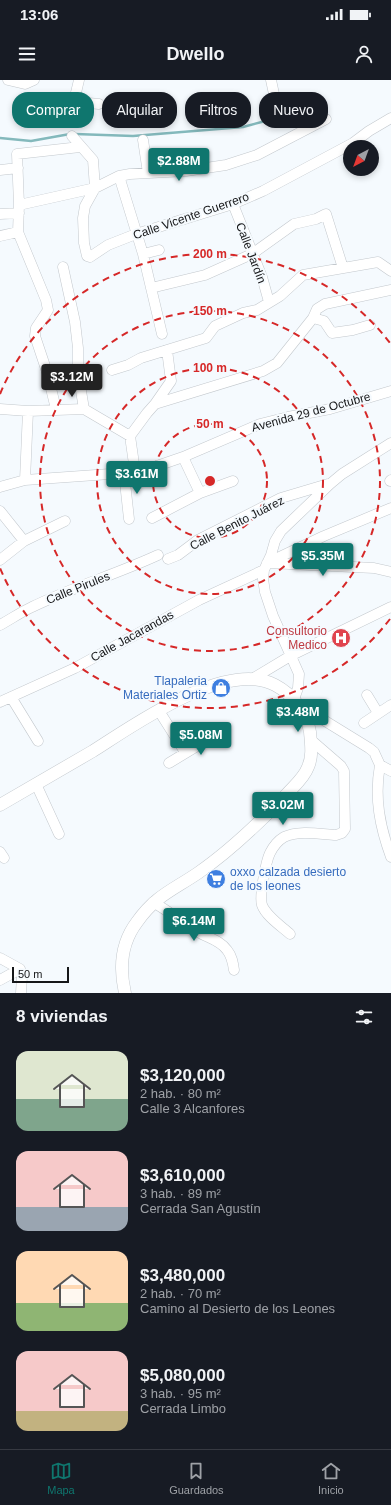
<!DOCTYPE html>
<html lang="es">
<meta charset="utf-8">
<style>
:root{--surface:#171b24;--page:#20242c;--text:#f1f3f6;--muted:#9ea1a6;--line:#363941;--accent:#0f766e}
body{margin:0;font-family:Helvetica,sans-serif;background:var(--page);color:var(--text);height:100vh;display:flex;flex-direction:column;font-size:15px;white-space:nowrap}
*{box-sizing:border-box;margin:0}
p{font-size:13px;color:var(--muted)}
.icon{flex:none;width:22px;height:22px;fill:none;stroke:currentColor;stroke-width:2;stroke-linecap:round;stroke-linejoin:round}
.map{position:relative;height:913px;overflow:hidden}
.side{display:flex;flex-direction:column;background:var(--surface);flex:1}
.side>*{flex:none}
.guide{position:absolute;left:12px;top:12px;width:367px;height:36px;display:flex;gap:8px}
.needle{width:26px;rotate:221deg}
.fabs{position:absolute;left:343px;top:60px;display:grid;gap:8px}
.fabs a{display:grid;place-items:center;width:36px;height:36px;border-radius:50%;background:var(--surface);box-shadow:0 2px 6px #0003;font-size:20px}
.scale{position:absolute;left:12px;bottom:10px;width:57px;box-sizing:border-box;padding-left:4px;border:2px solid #161719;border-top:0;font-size:11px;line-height:14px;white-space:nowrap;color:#161719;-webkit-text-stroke:3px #f5fafe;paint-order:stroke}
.price{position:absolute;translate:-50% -34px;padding:0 9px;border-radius:4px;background:var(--accent);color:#fff;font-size:13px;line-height:26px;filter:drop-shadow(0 1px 2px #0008)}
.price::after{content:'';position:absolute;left:50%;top:24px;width:12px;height:9px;margin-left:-6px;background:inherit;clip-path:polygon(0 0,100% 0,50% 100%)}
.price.selected{background:#222;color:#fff}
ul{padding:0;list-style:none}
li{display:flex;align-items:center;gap:12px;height:100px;padding:0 16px}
li span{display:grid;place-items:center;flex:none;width:112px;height:80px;border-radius:12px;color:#555}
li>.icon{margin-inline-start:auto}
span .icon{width:48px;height:48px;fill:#fffc;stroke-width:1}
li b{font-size:17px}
h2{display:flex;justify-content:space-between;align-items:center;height:48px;padding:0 16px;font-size:17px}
.chip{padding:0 14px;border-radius:16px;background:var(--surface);box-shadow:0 2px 6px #0003;font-size:14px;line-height:36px}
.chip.selected{background:var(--accent);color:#fff}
.status{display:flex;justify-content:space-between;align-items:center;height:28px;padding:0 20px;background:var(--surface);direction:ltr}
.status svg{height:11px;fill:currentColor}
header{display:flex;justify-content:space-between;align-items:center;height:52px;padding:0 16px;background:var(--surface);font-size:18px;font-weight:700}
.tab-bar{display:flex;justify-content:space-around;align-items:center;height:56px;border-top:1px solid var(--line);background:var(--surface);font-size:11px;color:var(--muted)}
.tab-bar a{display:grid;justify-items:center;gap:2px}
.tab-bar .selected{color:var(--accent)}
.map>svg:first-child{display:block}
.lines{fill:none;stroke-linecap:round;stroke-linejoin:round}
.stream{stroke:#84b9bc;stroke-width:2.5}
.minor-casing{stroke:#c3c8cd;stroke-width:11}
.major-casing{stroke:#c3c8cd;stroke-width:13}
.minor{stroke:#fff;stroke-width:10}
.major{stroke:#fff;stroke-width:12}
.ring{fill:none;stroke:#d62828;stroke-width:2;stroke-dasharray:7 5}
.labels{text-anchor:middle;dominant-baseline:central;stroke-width:4;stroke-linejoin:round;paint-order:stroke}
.street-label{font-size:12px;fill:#161719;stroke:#f5fafe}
.health-label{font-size:12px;fill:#be3a42;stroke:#f5fafe;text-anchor:end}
.shop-label{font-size:12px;fill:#366cbe;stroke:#f5fafe;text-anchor:end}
.centre{fill:#d62828;stroke:#f5fafe;stroke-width:2}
.ring-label{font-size:12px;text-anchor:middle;font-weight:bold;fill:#d62828;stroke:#f5fafe;stroke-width:4;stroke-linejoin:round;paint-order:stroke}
</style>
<div class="status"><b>13:06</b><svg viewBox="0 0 49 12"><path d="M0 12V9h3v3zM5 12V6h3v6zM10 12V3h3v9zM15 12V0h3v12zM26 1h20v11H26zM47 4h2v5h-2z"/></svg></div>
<header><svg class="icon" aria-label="menu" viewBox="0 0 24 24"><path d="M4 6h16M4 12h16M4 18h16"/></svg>Dwello<svg class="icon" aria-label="person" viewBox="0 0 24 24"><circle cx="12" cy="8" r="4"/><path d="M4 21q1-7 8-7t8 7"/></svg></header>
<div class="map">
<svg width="391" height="913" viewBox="0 0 391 913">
<rect width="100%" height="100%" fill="#f5fafe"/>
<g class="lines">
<!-- stream -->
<path class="stream" d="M 75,54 L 133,56 L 243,47 L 273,39 L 289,30
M 0,58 L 31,61 L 70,54"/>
<defs>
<path id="minor" d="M 8,0 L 25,4 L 34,0
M 271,0 L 277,28
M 47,19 L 99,24
M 74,21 L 79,0
M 72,56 L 93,80 L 95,108 L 85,126 L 83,138 L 84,163 L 87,176 L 90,177 L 108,165 L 136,154 L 233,124 L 263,111 L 353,63 L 369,51 L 391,38
M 143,60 L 148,93
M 0,90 L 18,88
M 119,96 L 143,174 L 162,254
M 233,124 L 262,197 L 269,222
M 19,125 L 95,108 L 119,96 L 130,94 L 186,91 L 226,85 L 257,75 L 326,39
M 0,134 L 19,133
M 0,156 L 18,152
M 143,174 L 159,170
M 63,187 L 75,242 L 78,268 L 78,293 L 84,329
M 151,208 L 205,195 L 252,174 L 294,144 L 316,139 L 326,134 L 343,188
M 313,238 L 324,241 L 332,253 L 353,250 L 370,245
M 112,290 L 128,285 L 141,278 L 206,258 L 215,246 L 243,233 L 257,230 L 280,216 L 303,195 L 378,182 L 391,191
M 155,324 L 263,291 L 277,283 L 313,238 L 317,229 L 325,224 L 391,210
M 0,329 L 28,331 L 84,329 L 130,356
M 56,329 L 47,292 L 35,256 L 36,248 L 48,230 L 46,220 L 18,152 L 19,125 L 17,74 L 80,67
M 183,377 L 200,413
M 135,391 L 130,356 L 147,333 L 155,324 L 171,301 L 167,270
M 124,393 L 129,439
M 25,400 L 28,331
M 390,401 L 391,400
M 0,407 L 25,400 L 124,393 L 151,388 L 183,377 L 260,344 L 288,337 L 330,329 L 391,311
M 0,431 L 24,461
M 152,438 L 200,413 L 233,401
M 168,479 L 178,475 L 198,460 L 281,418 L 328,404
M 0,480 L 24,461 L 65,441
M 267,483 L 324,456 L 391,428
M 269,483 L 374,488 L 391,492
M 0,545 C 11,539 21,532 32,527 C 73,507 117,494 158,475
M 252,599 L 292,575 L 391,527
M 367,615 L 378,633
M 11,617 L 38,661
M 294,619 L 298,608 L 299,594 L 273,536 L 265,512 L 263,499 L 264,490 L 271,475 L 275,461 L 281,451 L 330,404 L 342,394 L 391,363
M 0,622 L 75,588 L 199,520 L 264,490
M 302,630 L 317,636 L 369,668 L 374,672 L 380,685 L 391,691
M 159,631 L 185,672
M 364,643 L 391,625
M 169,683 L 207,660
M 380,685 C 374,718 380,747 391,777
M 36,704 L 59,754
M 0,772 L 4,778
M 153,822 C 168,831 183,842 198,852 C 208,858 220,860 227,870 C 232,876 233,883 234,890
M 290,854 C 281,846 266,836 262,825 C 259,817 266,781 270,773 C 273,767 279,760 284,757 C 299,750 320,754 336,755 L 342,753 L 345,749 L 344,691 L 341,686 L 311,660
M 0,878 L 20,889 L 22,896 L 21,913
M 0,900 L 20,889"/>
<path id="major" d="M 0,725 C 31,707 62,689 93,671 C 134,645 226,579 275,605 C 292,614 307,632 310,652 C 311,664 313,676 308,687 C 304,698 294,706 286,715 C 259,743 230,771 198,793 C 173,810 155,816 137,842 C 121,863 119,887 125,913"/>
</defs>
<!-- minor casing -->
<use href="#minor" class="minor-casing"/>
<!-- major casing -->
<use href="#major" class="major-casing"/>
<!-- minor -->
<use href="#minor" class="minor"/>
<!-- major -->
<use href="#major" class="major"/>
</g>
<!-- distance rings -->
<g class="ring">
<circle cx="210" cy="401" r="57"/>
<circle cx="210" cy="401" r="113"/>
<circle cx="210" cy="401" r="170"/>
<path d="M390 539A227 227 0 0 1 0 488M0 314A227 227 0 0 1 390 263"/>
</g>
<!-- icons -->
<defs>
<symbol id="hospital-disc" viewBox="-11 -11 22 22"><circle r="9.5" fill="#e0444e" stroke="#f5fafe"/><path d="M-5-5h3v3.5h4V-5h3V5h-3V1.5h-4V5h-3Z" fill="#fff"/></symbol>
<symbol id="shop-disc" viewBox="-11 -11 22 22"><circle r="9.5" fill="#3f7fe0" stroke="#f5fafe"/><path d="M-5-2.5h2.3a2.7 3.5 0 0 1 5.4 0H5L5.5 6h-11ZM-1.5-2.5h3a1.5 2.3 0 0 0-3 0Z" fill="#fff"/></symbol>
<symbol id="supermarket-disc" viewBox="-11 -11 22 22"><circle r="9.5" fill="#3f7fe0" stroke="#f5fafe"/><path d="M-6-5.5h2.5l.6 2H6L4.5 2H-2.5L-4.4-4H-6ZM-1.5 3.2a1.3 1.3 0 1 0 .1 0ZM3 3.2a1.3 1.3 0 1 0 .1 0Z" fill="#fff"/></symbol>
</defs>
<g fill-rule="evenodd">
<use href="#hospital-disc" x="330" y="547" width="22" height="22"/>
<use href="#shop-disc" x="210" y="597" width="22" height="22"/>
<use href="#supermarket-disc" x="205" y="788" width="22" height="22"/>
</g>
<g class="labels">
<!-- street labels -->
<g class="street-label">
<text transform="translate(191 136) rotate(-19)">Calle Vicente Guerrero</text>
<text transform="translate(251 173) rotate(69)">Calle Jardín</text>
<text transform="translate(311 332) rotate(-15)">Avenida 29 de Octubre</text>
<text transform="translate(237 443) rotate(-27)">Calle Benito Juárez</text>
<text transform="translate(78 508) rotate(-22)">Calle Pirules</text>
<text transform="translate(132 556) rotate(-29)">Calle Jacarandas</text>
</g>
<!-- health labels -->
<g class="health-label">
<text x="327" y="551">Consultorio<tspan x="327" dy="14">Medico</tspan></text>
</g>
<!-- shop labels -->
<g class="shop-label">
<text x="207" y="601">Tlapaleria<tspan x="207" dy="14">Materiales Ortiz</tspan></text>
<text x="230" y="792" text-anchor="start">oxxo calzada desierto<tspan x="230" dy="14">de los leones</tspan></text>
</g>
</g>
<circle cx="210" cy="401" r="6" class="centre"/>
<g class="ring-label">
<text x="210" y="178">200 m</text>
<text x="210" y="235">150 m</text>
<text x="210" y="292">100 m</text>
<text x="210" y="348">50 m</text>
</g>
</svg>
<div class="fabs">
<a><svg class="needle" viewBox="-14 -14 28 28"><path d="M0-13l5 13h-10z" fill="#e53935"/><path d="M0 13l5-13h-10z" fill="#9ea1a6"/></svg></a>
</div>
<div class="scale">50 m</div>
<b class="price" style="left:179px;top:102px">$2.88M</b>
<b class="price selected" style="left:72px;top:318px">$3.12M</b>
<b class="price" style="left:137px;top:415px">$3.61M</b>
<b class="price" style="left:323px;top:497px">$5.35M</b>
<b class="price" style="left:298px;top:653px">$3.48M</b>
<b class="price" style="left:201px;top:676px">$5.08M</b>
<b class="price" style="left:283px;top:746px">$3.02M</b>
<b class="price" style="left:194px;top:862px">$6.14M</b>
<div class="guide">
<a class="chip selected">Comprar</a>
<a class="chip">Alquilar</a>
<a class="chip">Filtros</a>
<a class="chip">Nuevo</a>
</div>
</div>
<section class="side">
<h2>8 viviendas<svg class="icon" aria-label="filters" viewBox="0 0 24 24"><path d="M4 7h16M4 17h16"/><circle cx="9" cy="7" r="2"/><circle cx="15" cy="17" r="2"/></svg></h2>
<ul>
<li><span style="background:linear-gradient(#dfe7d0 60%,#7fa58c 0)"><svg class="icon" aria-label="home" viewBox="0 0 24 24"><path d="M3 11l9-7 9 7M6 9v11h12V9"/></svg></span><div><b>$3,120,000</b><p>2 hab. · 80 m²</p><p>Calle 3 Alcanfores</p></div></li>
<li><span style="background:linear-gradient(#f6c9c9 70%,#9aa5b1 0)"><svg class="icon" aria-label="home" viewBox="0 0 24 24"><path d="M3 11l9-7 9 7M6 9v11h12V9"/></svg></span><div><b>$3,610,000</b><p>3 hab. · 89 m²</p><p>Cerrada San Agustín</p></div></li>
<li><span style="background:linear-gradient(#ffd9b3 65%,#8fb573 0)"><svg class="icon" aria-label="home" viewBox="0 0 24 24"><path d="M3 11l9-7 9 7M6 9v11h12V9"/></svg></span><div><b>$3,480,000</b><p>2 hab. · 70 m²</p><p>Camino al Desierto de los Leones</p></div></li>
<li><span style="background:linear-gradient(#f6c9c9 75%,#c2b280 0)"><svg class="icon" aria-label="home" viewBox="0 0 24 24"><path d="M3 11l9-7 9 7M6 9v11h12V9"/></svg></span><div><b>$5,080,000</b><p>3 hab. · 95 m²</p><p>Cerrada Limbo</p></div></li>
</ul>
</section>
<nav class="tab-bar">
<a class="selected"><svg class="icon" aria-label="map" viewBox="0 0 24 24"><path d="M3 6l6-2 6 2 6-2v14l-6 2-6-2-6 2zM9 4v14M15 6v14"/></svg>Mapa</a>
<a><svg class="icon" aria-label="saved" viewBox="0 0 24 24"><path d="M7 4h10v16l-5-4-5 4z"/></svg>Guardados</a>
<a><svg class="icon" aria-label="home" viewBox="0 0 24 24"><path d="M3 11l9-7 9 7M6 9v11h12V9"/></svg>Inicio</a>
</nav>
